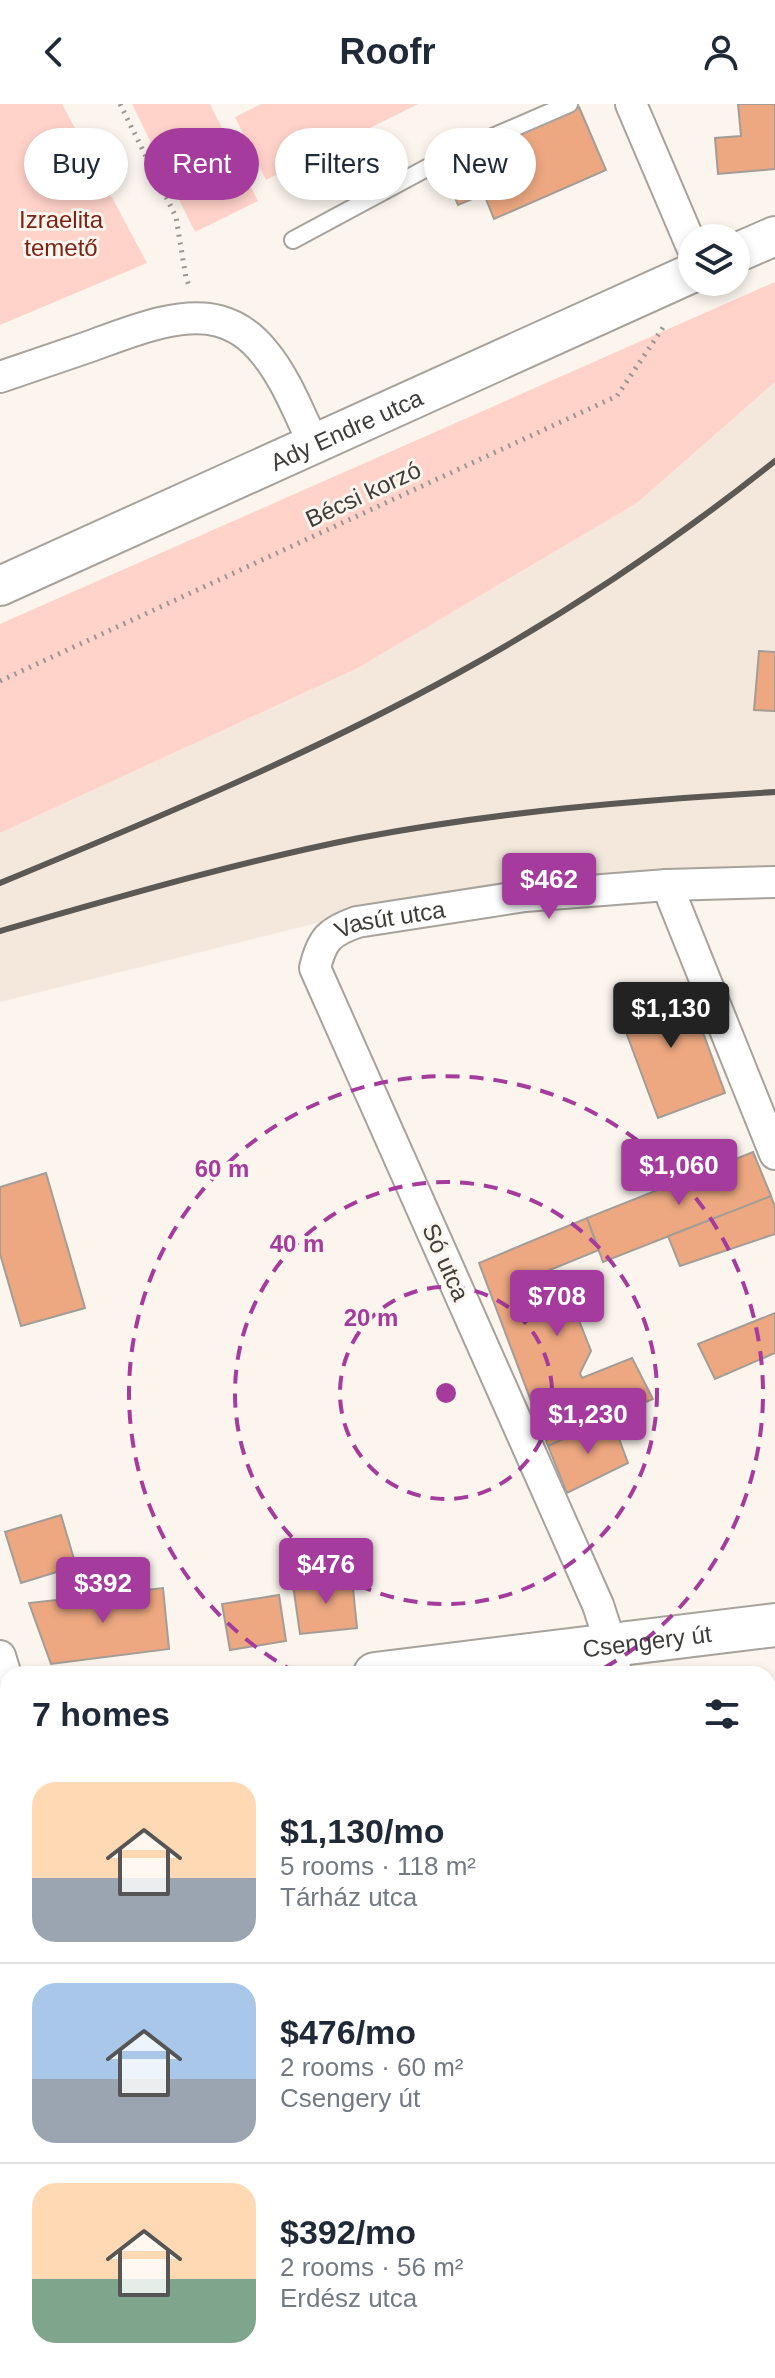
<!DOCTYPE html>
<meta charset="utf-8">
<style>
:root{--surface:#fff;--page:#f6f6f7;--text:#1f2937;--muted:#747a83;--line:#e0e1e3;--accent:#a53b9c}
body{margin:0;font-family:Helvetica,sans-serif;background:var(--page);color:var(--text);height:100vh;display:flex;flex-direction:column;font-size:30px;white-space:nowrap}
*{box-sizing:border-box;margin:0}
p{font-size:26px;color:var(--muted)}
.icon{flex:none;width:44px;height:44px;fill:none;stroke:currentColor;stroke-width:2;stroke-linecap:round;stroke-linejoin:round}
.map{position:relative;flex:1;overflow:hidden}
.drawer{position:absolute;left:0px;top:1562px;width:776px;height:712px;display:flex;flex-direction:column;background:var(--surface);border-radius:24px 24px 0 0;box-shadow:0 4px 12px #0003}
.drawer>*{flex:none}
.top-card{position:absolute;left:24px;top:24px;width:728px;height:72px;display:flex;gap:16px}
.buttons{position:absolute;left:678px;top:120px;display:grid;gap:16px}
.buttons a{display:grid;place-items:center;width:72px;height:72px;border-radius:50%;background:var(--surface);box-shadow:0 4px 12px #0003;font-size:40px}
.price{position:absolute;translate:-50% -68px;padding:0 18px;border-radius:8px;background:var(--accent);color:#fff;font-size:26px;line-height:52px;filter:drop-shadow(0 2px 4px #0008)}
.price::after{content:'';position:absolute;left:50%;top:48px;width:24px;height:18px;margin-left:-12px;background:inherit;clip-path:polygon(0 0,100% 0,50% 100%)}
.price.selected{background:#222;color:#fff}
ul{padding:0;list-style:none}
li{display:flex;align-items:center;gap:24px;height:200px;padding:0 32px}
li+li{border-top:2px solid var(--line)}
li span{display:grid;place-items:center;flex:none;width:224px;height:160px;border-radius:24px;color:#555}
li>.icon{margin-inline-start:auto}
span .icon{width:96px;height:96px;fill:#fffc;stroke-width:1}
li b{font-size:34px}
h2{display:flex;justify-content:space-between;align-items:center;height:96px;padding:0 32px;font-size:34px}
.tag{padding:0 28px;border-radius:36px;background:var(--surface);box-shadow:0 4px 12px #0003;font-size:28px;line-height:72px}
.tag.selected{background:var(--accent);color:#fff}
header{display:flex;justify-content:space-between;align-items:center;height:104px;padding:0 32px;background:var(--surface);font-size:36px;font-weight:600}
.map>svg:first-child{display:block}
.built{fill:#f4e8dc}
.green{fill:#ffd3ca}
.building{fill:#eda881;stroke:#a39c97;stroke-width:2}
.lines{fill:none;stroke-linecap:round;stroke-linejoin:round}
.service-casing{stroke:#a7a29b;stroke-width:20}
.minor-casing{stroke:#a7a29b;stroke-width:34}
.tertiary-casing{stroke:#a7a29b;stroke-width:42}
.secondary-casing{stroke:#a7a29b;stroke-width:46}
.path{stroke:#9a9691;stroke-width:5;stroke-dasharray:2 6;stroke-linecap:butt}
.service{stroke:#fff;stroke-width:16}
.minor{stroke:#fff;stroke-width:30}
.tertiary{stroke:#fff;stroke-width:38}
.secondary{stroke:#fff;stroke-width:42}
.rail{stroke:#5c5955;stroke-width:6}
.ring{fill:none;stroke:#a53b9c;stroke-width:4;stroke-dasharray:14 10}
.labels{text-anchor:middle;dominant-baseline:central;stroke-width:6;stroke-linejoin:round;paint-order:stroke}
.park-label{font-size:24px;fill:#7d2215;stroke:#fbf5ee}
.street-label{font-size:24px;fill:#3f3d3a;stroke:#fbf5ee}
.centre{fill:#a53b9c;stroke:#fbf5ee;stroke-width:4}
.ring-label{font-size:24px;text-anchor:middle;font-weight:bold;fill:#a53b9c;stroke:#fbf5ee;stroke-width:6;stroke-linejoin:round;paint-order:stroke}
</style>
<header><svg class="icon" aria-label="back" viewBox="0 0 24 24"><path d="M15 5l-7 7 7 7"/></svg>Roofr<svg class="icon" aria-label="person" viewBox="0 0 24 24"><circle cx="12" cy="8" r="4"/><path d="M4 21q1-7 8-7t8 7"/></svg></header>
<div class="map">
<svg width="775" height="2274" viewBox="0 0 775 2274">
<rect width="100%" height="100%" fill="#fbf5ee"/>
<!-- built -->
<path class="built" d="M 775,278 L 775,764 L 378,804 L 0,898 L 0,729 L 358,564 L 637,399 Z"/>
<!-- green -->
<path class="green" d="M 0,0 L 62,0 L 147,159 L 0,221 Z
M 132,0 L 210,0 L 258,97 L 195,128 Z
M 261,0 L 418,0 L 266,76 L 235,13 Z
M 775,178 L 775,278 L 637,399 L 358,564 L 0,729 L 0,520 Z"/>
<!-- building -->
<path class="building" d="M 738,0 L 775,0 L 775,65 L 718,70 L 715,34 L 741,32 Z
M 579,3 L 606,66 L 494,115 L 484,90 L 458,101 L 442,63 Z
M 759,547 L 775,548 L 775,607 L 754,606 Z
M 685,879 L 725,989 L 658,1014 L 617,904 Z
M 753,1048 L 771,1092 L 603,1158 L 587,1114 Z
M 46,1069 L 85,1204 L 21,1222 L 0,1150 L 0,1083 Z
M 771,1092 L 775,1103 L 775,1130 L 680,1162 L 668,1132 Z
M 587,1114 L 599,1146 L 540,1170 L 545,1185 L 563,1176 L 591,1247 L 580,1269 L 582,1274 L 632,1254 L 653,1295 L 604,1316 L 608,1326 L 579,1328 L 548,1342 L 479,1159 Z
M 775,1209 L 775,1249 L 715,1275 L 698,1240 Z
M 611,1313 L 628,1359 L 567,1389 L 548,1342 L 579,1328 L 608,1326 L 604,1316 Z
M 61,1411 L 76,1462 L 21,1479 L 5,1428 Z
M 352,1474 L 357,1524 L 300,1530 L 293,1481 Z
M 163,1484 L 169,1545 L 51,1560 L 29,1499 Z
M 279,1491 L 286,1537 L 230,1546 L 222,1500 Z
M 0,1708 L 8,1736 L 8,1738 L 2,1740 L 8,1760 L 8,1777 L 0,1779 Z
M 8,1898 L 8,2026 L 6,2027 L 2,2014 L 0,2015 L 0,1900 Z
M 8,2081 L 8,2104 L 0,2107 L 0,2083 Z"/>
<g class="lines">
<defs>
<path id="service" d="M 293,136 L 451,51 L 569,0"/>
<g id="minor">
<path d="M 631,0 L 692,143"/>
<path d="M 0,273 C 29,263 58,253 88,243 C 125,230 179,206 219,217 C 237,222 253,234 264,248 C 286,274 299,310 314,340"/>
<path d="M 667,781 L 775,1050"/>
<path d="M 0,1552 L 8,1578"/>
<path id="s1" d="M 616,1570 L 611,1541 L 598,1501 L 315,864 C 322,835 329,828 357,818 L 525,792 L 667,781 L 775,778"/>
<path d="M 213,2266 L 216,2274"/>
<path d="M 717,2266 L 719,2274"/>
</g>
<g id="tertiary">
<path d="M 736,149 L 775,132"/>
<path id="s2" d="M 0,482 L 692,169"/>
</g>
<g id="secondary">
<path id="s3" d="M 375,1570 L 775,1521"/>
<path d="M 0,1620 L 8,1619"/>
</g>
</defs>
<!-- service casing -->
<use href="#service" class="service-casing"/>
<!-- minor casing -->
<use href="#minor" class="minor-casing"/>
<!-- tertiary casing -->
<use href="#tertiary" class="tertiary-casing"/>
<!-- secondary casing -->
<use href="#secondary" class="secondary-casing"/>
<!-- path -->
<path class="path" d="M 120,0 L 176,113 L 186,174 L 190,184
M 0,577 L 617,292 L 664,222"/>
<!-- service -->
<use href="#service" class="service"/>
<!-- minor -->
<use href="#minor" class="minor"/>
<!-- tertiary -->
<use href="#tertiary" class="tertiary"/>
<!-- secondary -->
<use href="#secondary" class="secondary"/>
<!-- rail -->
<path class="rail" d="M 0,779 C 155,715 311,650 458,569 C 569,508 676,436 775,357
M 0,827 C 119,793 238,758 359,734 C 496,708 635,696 775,688"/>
</g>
<!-- distance rings -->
<g class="ring">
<circle cx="446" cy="1289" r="106"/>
<circle cx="446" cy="1289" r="211"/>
<path d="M297 1569A317 317 0 1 1 595 1569"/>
</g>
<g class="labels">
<!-- park labels -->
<g class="park-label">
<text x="61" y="115">Izraelita<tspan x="61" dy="28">temető</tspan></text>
</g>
<!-- street labels -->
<g class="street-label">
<text stroke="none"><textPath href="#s2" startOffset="380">Ady Endre utca</textPath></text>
<text transform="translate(363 390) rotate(-25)">Bécsi korzó</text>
<text stroke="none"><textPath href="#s1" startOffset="868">Vasút utca</textPath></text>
<text transform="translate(446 1158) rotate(66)">Só utca</text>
<text stroke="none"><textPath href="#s3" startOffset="274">Csengery út</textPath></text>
</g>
</g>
<circle cx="446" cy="1289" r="12" class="centre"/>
<g class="ring-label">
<text x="222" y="1073">60 m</text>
<text x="297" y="1148">40 m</text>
<text x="371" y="1222">20 m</text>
</g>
</svg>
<div class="buttons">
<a><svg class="icon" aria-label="layers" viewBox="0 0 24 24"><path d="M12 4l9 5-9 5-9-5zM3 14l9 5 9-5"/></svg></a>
</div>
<b class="price" style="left:549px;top:817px">$462</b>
<b class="price selected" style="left:671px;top:946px">$1,130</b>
<b class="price" style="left:679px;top:1103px">$1,060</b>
<b class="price" style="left:557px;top:1234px">$708</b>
<b class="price" style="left:588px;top:1352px">$1,230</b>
<b class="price" style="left:326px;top:1502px">$476</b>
<b class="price" style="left:103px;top:1521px">$392</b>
<div class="top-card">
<a class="tag">Buy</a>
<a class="tag selected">Rent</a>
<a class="tag">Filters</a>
<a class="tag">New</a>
</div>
<section class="drawer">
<h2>7 homes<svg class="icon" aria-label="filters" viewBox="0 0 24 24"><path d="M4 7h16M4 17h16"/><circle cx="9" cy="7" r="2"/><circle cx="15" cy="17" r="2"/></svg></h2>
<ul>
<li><span style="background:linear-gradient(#ffd9b3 60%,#9aa5b1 0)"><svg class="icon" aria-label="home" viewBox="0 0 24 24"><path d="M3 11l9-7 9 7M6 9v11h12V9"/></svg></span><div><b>$1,130/mo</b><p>5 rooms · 118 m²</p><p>Tárház utca</p></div></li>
<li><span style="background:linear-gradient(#a9c7e8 60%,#9aa5b1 0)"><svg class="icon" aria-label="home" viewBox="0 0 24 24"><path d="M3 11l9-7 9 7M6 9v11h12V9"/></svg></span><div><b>$476/mo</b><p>2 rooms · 60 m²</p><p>Csengery út</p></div></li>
<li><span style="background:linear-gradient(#ffd9b3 60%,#7fa58c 0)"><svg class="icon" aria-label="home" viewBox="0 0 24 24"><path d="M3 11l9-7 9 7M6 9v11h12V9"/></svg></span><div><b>$392/mo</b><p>2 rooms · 56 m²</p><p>Erdész utca</p></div></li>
</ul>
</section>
</div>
